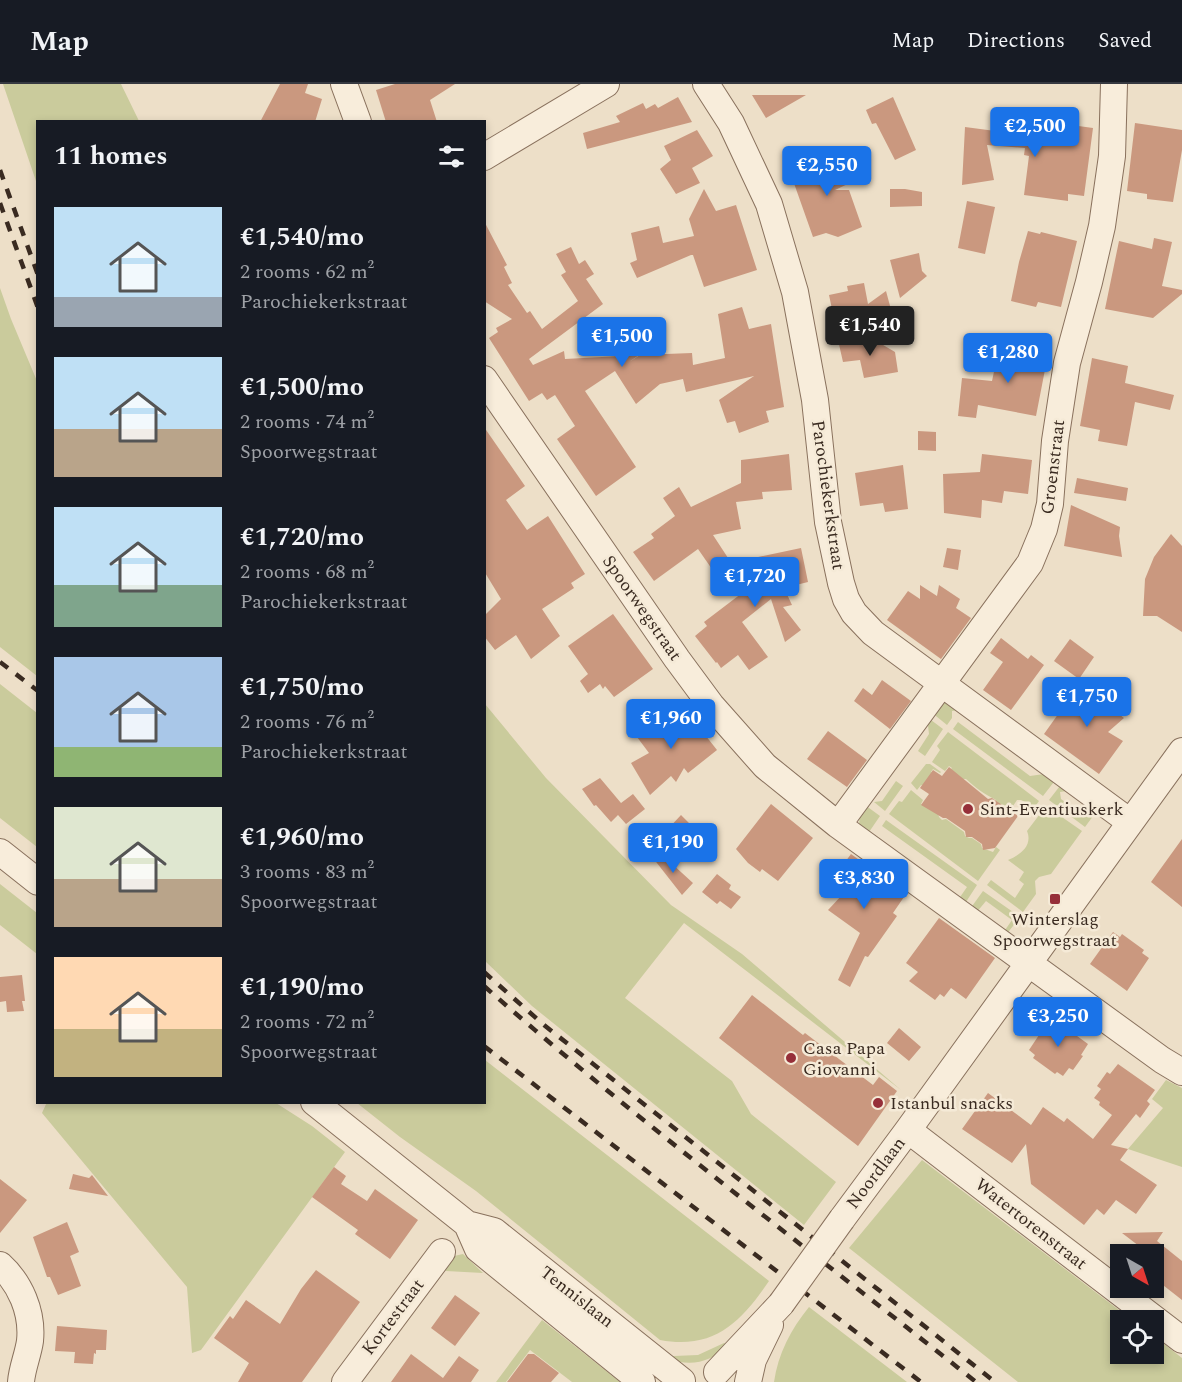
<!DOCTYPE html>
<meta charset="utf-8">
<style>
:root{--surface:#171b24;--page:#242831;--text:#f1f3f6;--muted:#9ea1a6;--line:#363941;--accent:#1a73e8}
body{margin:0;font-family:Spectral,serif;background:var(--page);color:var(--text);height:100vh;display:flex;flex-direction:column;font-size:22px;white-space:nowrap}
*{box-sizing:border-box;margin:0}
p{font-size:20px;color:var(--muted)}
.icon{flex:none;width:33px;height:33px;fill:none;stroke:currentColor;stroke-width:2;stroke-linecap:round;stroke-linejoin:round}
.map{position:relative;flex:1;overflow:hidden}
.details{position:absolute;left:36px;top:36px;width:450px;height:984px;display:flex;flex-direction:column;background:var(--surface);border-radius:0px;box-shadow:0 3px 9px #0003}
.details>*{flex:none}
.needle{width:39px;rotate:141deg}
.fabs{position:absolute;left:1110px;top:1160px;display:grid;gap:12px}
.fabs a{display:grid;place-items:center;width:54px;height:54px;border-radius:0px;background:var(--surface);box-shadow:0 3px 9px #0003;font-size:30px}
.price{position:absolute;translate:-50% -51px;padding:0 14px;border-radius:6px;background:var(--accent);color:#fff;font-size:20px;line-height:39px;filter:drop-shadow(0 2px 3px #0008)}
.price::after{content:'';position:absolute;left:50%;top:36px;width:18px;height:14px;margin-left:-9px;background:inherit;clip-path:polygon(0 0,100% 0,50% 100%)}
.price.on{background:#222;color:#fff}
ul{padding:0;list-style:none}
li{display:flex;align-items:center;gap:18px;height:150px;padding:0 18px}
li span{display:grid;place-items:center;flex:none;width:168px;height:120px;border-radius:0px;color:#555}
li>.icon{margin-inline-start:auto}
span .icon{width:72px;height:72px;fill:#fffc;stroke-width:1}
li b{font-size:26px}
h2{display:flex;justify-content:space-between;align-items:center;height:72px;padding:0 18px;font-size:26px}
header{display:flex;align-items:center;gap:36px;box-sizing:border-box;height:84px;padding:0 30px;background:var(--surface);border-bottom:2px solid var(--line)}
header strong{font-size:28px}
nav{display:flex;gap:33px;margin-inline-start:auto;font-size:21px}
.map>svg:first-child{display:block}
.green{fill:#cacb9c}
.building{fill:#ca987f}
.lines{fill:none;stroke-linecap:round;stroke-linejoin:round}
.minor-casing{stroke:#89715d;stroke-width:28}
.minor{stroke:#f8eddb;stroke-width:26}
.rail{stroke:#3a2b21;stroke-width:4.5;stroke-dasharray:10 10;stroke-linecap:butt}
.minor-bridge-casing{stroke:#89715d;stroke-width:28;stroke-linecap:butt}
.minor-bridge{stroke:#f8eddb;stroke-width:26}
.poi-dot{fill:#962f39;stroke:#f5ead7;stroke-width:2}
.labels{text-anchor:middle;dominant-baseline:central;stroke-width:5;stroke-linejoin:round;paint-order:stroke}
.street-label{font-size:18px;fill:#3a2b21;stroke:#f5ead7}
.poi-label{font-size:18px;fill:#3a2b21;stroke:#f5ead7;text-anchor:start}
</style>
<header>
<strong>Map</strong>
<nav><a>Map</a><a>Directions</a><a>Saved</a></nav>
</header>
<div class="map">
<svg width="1182" height="1298" viewBox="0 0 1182 1298">
<rect width="100%" height="100%" fill="#eddfc8"/>
<!-- green -->
<path class="green" d="M 3,0 L 121,0 L 139,37 L 38,38 L 37,100 Z
M 0,204 L 11,235 L 37,297 L 37,592 L 0,563 Z
M 0,600 L 37,629 L 37,763 L 0,734 Z
M 945,617 L 966,625 L 952,627 L 952,634 L 947,641 L 931,628 L 936,620 Z
M 485,620 L 546,694 L 671,821 L 742,870 L 901,1006 L 684,839 L 625,914 L 732,997 L 751,1030 L 836,1098 L 804,1141 L 532,922 L 485,877 Z
M 927,633 L 943,645 L 925,672 L 918,667 L 929,650 Z
M 958,638 L 1030,692 L 1051,689 L 1057,694 L 1043,712 L 953,645 Z
M 948,648 L 1039,717 L 1029,731 L 1023,727 L 1025,723 L 1025,718 L 1021,716 L 1017,716 L 1013,722 L 1009,719 L 1004,726 L 996,720 L 996,716 C 983,709 977,705 966,695 L 962,695 L 950,686 L 952,684 L 949,682 L 945,687 L 932,678 L 940,666 L 937,662 Z
M 926,680 L 930,680 L 941,688 L 940,689 L 933,685 L 931,688 L 935,691 L 926,704 L 921,701 L 917,706 L 911,699 Z
M 896,697 L 903,702 L 885,727 L 874,718 L 882,717 Z
M 1063,698 L 1074,706 L 1060,708 L 1061,715 L 1075,726 L 1099,724 L 1085,743 L 1049,716 Z
M 911,706 L 923,716 L 921,720 L 938,729 L 939,733 L 942,736 L 946,735 L 964,748 L 965,752 L 969,754 L 972,754 L 981,760 L 982,764 L 993,768 L 996,763 L 1000,766 L 978,797 L 889,730 L 899,717 L 902,718 Z
M 865,721 L 880,732 L 867,751 L 859,741 L 860,728 Z
M 1046,722 L 1082,747 L 1051,790 L 1039,793 L 1035,797 L 1036,810 L 1023,828 L 987,801 L 991,796 L 1015,814 L 1024,800 L 1019,796 L 1024,788 L 1008,776 C 1020,771 1033,762 1027,747 Z
M 886,736 L 977,801 L 964,821 L 958,816 L 967,803 L 882,742 Z
M 0,800 L 37,829 L 37,870 L 0,841 Z
M 983,807 L 1020,833 L 1006,851 L 1003,849 L 1012,836 L 986,817 L 976,829 L 970,825 Z
M 485,976 L 769,1197 C 741,1238 714,1266 660,1256 L 476,1107 L 400,1053 L 357,1019 L 484,1018 Z
M 1166,996 L 1182,1004 L 1182,1083 L 1128,1065 L 1163,1024 L 1152,1015 Z
M 47,1018 L 276,1019 L 312,1042 L 345,1068 L 201,1266 L 192,1269 L 187,1203 L 42,1029 Z
M 922,1076 L 1132,1236 L 1120,1236 L 1120,1269 L 1154,1269 L 1154,1252 L 1182,1274 L 1182,1298 L 1018,1298 L 849,1164 Z
M 463,1170 L 483,1189 L 446,1187 L 442,1183 L 454,1172 Z
M 809,1223 L 907,1298 L 774,1298 C 778,1270 791,1245 809,1223 Z
M 542,1236 L 620,1298 L 572,1298 L 530,1266 L 506,1298 L 496,1298 Z
M 724,1259 L 730,1262 C 708,1278 694,1283 667,1275 L 674,1272 L 698,1271 Z"/>
<!-- building -->
<path class="building" d="M 280,0 L 308,0 L 305,9 L 322,15 L 315,38 L 260,38 Z
M 395,0 L 455,0 L 430,16 L 437,38 L 386,38 L 376,6 Z
M 752,11 L 806,11 L 766,34 Z
M 678,13 L 692,38 L 587,65 L 583,49 L 620,38 L 616,32 L 643,19 L 646,25 L 655,20 L 658,24 Z
M 893,13 L 916,66 L 895,76 L 876,39 L 872,40 L 866,26 Z
M 1042,37 L 1093,44 L 1084,112 L 1068,110 L 1068,117 L 1024,111 L 1029,72 L 1024,71 L 1025,64 L 987,61 L 994,96 L 962,101 L 965,43 L 1040,53 Z
M 1135,39 L 1182,46 L 1182,66 L 1173,118 L 1147,115 L 1147,110 L 1127,107 Z
M 697,46 L 713,72 L 692,84 L 700,99 L 676,110 L 660,85 L 671,76 L 664,62 Z
M 840,70 L 852,98 L 835,106 L 849,106 L 862,143 L 838,153 L 826,149 L 813,153 L 790,88 Z
M 704,105 L 716,127 L 736,121 L 757,186 L 704,203 L 693,171 L 691,171 L 637,194 L 630,179 L 637,176 L 631,149 L 659,142 L 663,159 L 694,152 L 689,135 Z
M 890,105 L 905,105 L 922,108 L 922,122 L 890,123 Z
M 967,117 L 995,123 L 985,170 L 958,164 Z
M 484,137 L 507,181 L 504,183 L 512,199 L 508,201 L 527,229 L 530,227 L 542,245 L 578,217 L 561,191 L 566,188 L 556,170 L 571,163 L 579,180 L 585,176 L 594,190 L 586,195 L 603,220 L 529,275 L 533,281 L 564,267 L 565,275 L 639,271 L 629,278 L 640,271 L 692,269 L 693,281 L 725,274 L 718,230 L 742,223 L 749,245 L 771,240 L 784,323 L 766,327 L 769,338 L 739,349 L 735,337 L 727,339 L 719,316 L 754,292 L 686,308 L 683,295 L 660,300 L 636,320 L 615,287 L 585,307 L 636,383 L 596,412 L 557,355 L 575,342 L 555,311 L 547,316 L 542,309 L 529,317 L 489,254 L 498,248 L 496,244 L 512,235 L 484,217 Z
M 1028,147 L 1040,150 L 1041,148 L 1077,157 L 1061,223 L 1038,218 L 1036,223 L 1011,217 L 1019,178 Z
M 1154,154 L 1172,158 L 1162,202 L 1182,206 L 1182,210 L 1153,234 L 1105,225 L 1119,157 L 1152,165 Z
M 919,169 L 922,187 L 927,192 L 900,214 L 890,176 Z
M 864,199 L 868,220 L 886,207 L 893,233 L 831,248 L 836,244 L 829,211 L 848,207 L 847,202 Z
M 838,256 L 878,258 L 895,268 L 898,288 L 864,294 L 860,276 L 843,278 Z
M 1013,258 L 1049,265 L 1036,332 L 978,321 L 976,334 L 958,332 L 962,294 L 992,297 L 998,269 L 1010,275 Z
M 1092,274 L 1128,282 L 1125,299 L 1174,311 L 1170,326 L 1135,318 L 1127,362 L 1098,357 L 1100,346 L 1080,342 Z
M 484,343 L 525,402 L 506,416 L 527,446 L 548,432 L 585,490 L 571,499 L 574,504 L 542,525 L 560,552 L 531,575 L 516,551 L 495,566 L 484,552 L 484,532 L 501,515 L 484,487 Z
M 918,347 L 936,348 L 936,367 L 918,366 Z
M 789,370 L 792,406 L 762,408 L 763,415 L 736,418 L 741,445 L 713,451 L 730,477 L 714,488 L 698,465 L 654,497 L 633,468 L 654,454 L 651,450 L 675,432 L 663,414 L 679,403 L 691,423 L 741,399 L 741,376 Z
M 982,370 L 1032,376 L 1028,410 L 1004,407 L 1002,419 L 982,416 L 981,434 L 944,429 L 943,390 L 980,388 Z
M 903,381 L 908,425 L 885,428 L 883,419 L 860,422 L 855,389 Z
M 1077,394 L 1128,404 L 1126,417 L 1074,409 Z
M 1071,421 L 1120,443 L 1119,452 L 1122,473 L 1064,462 Z
M 1171,450 L 1182,462 L 1182,548 L 1157,532 L 1143,532 L 1145,495 L 1154,473 Z
M 801,464 L 808,498 L 784,504 L 792,521 L 783,523 L 801,546 L 785,558 L 771,515 L 742,538 L 768,573 L 749,586 L 738,571 L 721,584 L 717,578 L 716,579 L 695,552 L 707,542 L 704,538 L 750,503 L 739,477 Z
M 947,464 L 961,466 L 958,486 L 943,483 Z
M 920,501 L 937,512 L 939,501 L 960,515 L 956,524 L 971,534 L 941,575 L 887,536 L 908,507 L 920,515 Z
M 613,530 L 653,585 L 614,613 L 605,602 L 603,605 L 600,600 L 588,609 L 580,597 L 588,590 L 568,562 Z
M 1001,554 L 1028,575 L 1031,571 L 1044,581 L 1011,626 L 983,606 L 1003,578 L 990,569 Z
M 1070,555 L 1094,573 L 1079,595 L 1054,577 Z
M 882,596 L 911,617 L 890,645 L 854,617 L 863,604 L 872,611 Z
M 1081,598 L 1108,618 L 1106,620 L 1124,634 L 1108,648 L 1123,657 L 1099,690 L 1044,650 Z
M 683,623 L 717,666 L 688,689 L 684,684 L 676,698 L 671,692 L 650,711 L 631,679 L 649,669 L 637,653 L 660,634 L 663,638 Z
M 828,647 L 867,676 L 847,703 L 807,675 Z
M 949,683 L 988,715 L 992,714 L 1018,732 L 995,764 L 983,766 L 982,760 L 972,753 L 966,753 L 965,747 L 946,734 L 943,734 L 921,721 L 929,710 L 920,704 L 933,686 L 942,692 Z
M 600,694 L 621,719 L 633,710 L 645,725 L 626,740 L 618,731 L 611,738 L 596,721 L 594,722 L 582,705 Z
M 771,720 L 813,754 L 778,797 L 762,785 L 760,788 L 748,779 L 736,765 Z
M 681,731 L 692,742 L 681,754 L 667,746 Z
M 689,746 L 698,758 L 698,765 L 674,782 L 666,769 Z
M 1182,755 L 1182,823 L 1151,798 Z
M 659,768 L 693,799 L 682,811 L 653,774 Z
M 851,770 L 906,810 L 893,829 L 897,832 L 868,873 L 865,872 L 850,903 L 838,896 L 860,849 L 828,826 L 843,810 L 829,800 Z
M 717,790 L 731,801 L 729,805 L 741,813 L 731,825 L 720,817 L 717,820 L 702,808 Z
M 939,834 L 995,874 L 966,915 L 951,904 L 944,913 L 940,910 L 935,916 L 909,897 L 918,888 L 906,879 Z
M 1113,848 L 1120,853 L 1122,850 L 1144,866 L 1142,869 L 1149,874 L 1127,907 L 1090,880 Z
M 22,891 L 25,917 L 22,917 L 24,927 L 7,928 L 6,917 L 0,918 L 0,893 Z
M 752,911 L 803,951 L 805,949 L 873,1001 L 879,993 L 897,1007 L 858,1062 L 719,954 Z
M 1051,933 L 1088,960 L 1081,971 L 1083,972 L 1073,986 L 1069,984 L 1063,992 L 1057,988 L 1055,990 L 1033,974 L 1035,971 L 1029,966 Z
M 899,944 L 921,963 L 909,977 L 887,959 Z
M 1118,980 L 1155,1006 L 1147,1017 L 1150,1020 L 1140,1034 L 1136,1030 L 1111,1061 L 1128,1065 L 1120,1076 L 1157,1101 L 1136,1130 L 1116,1116 L 1104,1131 L 1097,1125 L 1084,1141 L 1031,1100 L 1026,1060 L 1012,1079 L 962,1045 L 988,1009 L 1031,1041 L 1043,1023 L 1064,1038 L 1067,1034 L 1093,1055 L 1112,1031 L 1099,1021 L 1100,1018 L 1094,1014 L 1101,1005 L 1097,1002 L 1107,988 L 1110,990 Z
M 334,1083 L 346,1092 L 341,1100 L 367,1117 L 375,1105 L 418,1136 L 390,1175 L 355,1150 L 358,1146 L 312,1113 Z
M 73,1090 L 89,1094 L 92,1091 L 108,1112 L 69,1105 Z
M 0,1095 L 27,1116 L 0,1149 Z
M 67,1138 L 79,1168 L 70,1172 L 81,1202 L 58,1211 L 50,1193 L 47,1193 L 33,1153 Z
M 1163,1148 L 1157,1157 L 1182,1177 L 1182,1216 L 1154,1194 L 1154,1170 L 1133,1170 L 1139,1162 L 1122,1149 Z
M 316,1186 L 360,1218 L 302,1298 L 238,1298 L 249,1279 L 214,1254 L 230,1232 L 233,1235 L 246,1216 L 280,1240 L 301,1205 Z
M 455,1211 L 480,1229 L 455,1262 L 431,1244 Z
M 57,1242 L 107,1246 L 106,1266 L 96,1266 L 96,1270 L 94,1269 L 93,1280 L 74,1279 L 75,1268 L 55,1267 Z
M 411,1270 L 443,1294 L 459,1272 L 479,1286 L 471,1298 L 391,1298 Z
M 528,1270 L 534,1270 L 559,1289 L 551,1298 L 507,1298 Z"/>
<g class="lines">
<defs>
<path id="minor" d="M 344,0 L 358,38
M 706,0 L 731,39 L 769,120 L 795,208 L 815,316 L 828,438 L 841,499 L 846,515 L 854,529 L 873,549 L 1130,738
M 484,73 L 606,0
M 484,295 L 677,575 L 711,621 L 765,682 L 838,741 L 1162,976 L 1182,988
M 838,741 L 1030,479 L 1044,445 L 1050,420 L 1055,357 L 1067,279 L 1089,198 L 1102,142 L 1112,72 L 1114,0
M 0,768 L 38,798
M 314,1018 L 467,1140 L 494,1147 L 682,1297
M 908,1046 L 1182,1256
M 842,1135 L 908,1046 L 1182,667
M 467,1140 L 478,1165 L 642,1298
M 0,1181 C 20,1199 33,1228 30,1257 C 28,1271 22,1284 21,1298
M 717,1288 L 781,1220
M 345,1298 L 442,1168
M 748,1298 L 753,1276 L 770,1241"/>
</defs>
<!-- minor casing -->
<use href="#minor" class="minor-casing"/>
<!-- minor -->
<use href="#minor" class="minor"/>
<!-- rail -->
<path class="rail" d="M 0,86 L 38,191
M 0,119 L 38,224
M 0,578 L 38,607
M 484,888 L 544,941 L 995,1298
M 484,902 C 642,1041 811,1167 976,1298
M 484,962 L 921,1298"/>
<defs>
<path id="minor-bridge" d="M 781,1220 L 842,1135"/>
</defs>
<!-- minor-bridge casing -->
<use href="#minor-bridge" class="minor-bridge-casing"/>
<!-- minor-bridge -->
<use href="#minor-bridge" class="minor-bridge"/>
</g>
<!-- markers -->
<g class="poi-dot">
<circle cx="968" cy="725" r="6"/>
<rect x="1049" y="809" width="12" height="12" rx="3"/>
<circle cx="791" cy="974" r="6"/>
<circle cx="878" cy="1019" r="6"/>
</g>
<g class="labels">
<!-- street labels -->
<g class="street-label">
<text transform="translate(1053 383) rotate(-83)">Groenstraat</text>
<text transform="translate(828 411) rotate(82)">Parochiekerkstraat</text>
<text transform="translate(642 524) rotate(55)">Spoorwegstraat</text>
<text transform="translate(876 1089) rotate(-53)">Noordlaan</text>
<text transform="translate(1031 1140) rotate(38)">Watertorenstraat</text>
<text transform="translate(577 1213) rotate(38)">Tennislaan</text>
<text transform="translate(393 1233) rotate(-53)">Kortestraat</text>
</g>
<!-- poi labels -->
<g class="poi-label">
<text x="980" y="725">Sint-Eventiuskerk</text>
<text x="1055" y="835" text-anchor="middle">Winterslag<tspan x="1055" dy="21">Spoorwegstraat</tspan></text>
<text x="803" y="964">Casa Papa<tspan x="803" dy="21">Giovanni</tspan></text>
<text x="890" y="1019">Istanbul snacks</text>
</g>
</g>
</svg>
<div class="fabs">
<a><svg class="needle" viewBox="-14 -14 28 28"><path d="M0-13l5 13h-10z" fill="#e53935"/><path d="M0 13l5-13h-10z" fill="#9ea1a6"/></svg></a>
<a><svg class="icon" aria-label="locate" viewBox="0 0 24 24"><circle cx="12" cy="12" r="6"/><path d="M12 2v4M12 18v4M2 12h4M18 12h4"/></svg></a>
</div>
<b class="price" style="left:1035px;top:74px">€2,500</b>
<b class="price" style="left:827px;top:113px">€2,550</b>
<b class="price on" style="left:870px;top:273px">€1,540</b>
<b class="price" style="left:622px;top:284px">€1,500</b>
<b class="price" style="left:1008px;top:300px">€1,280</b>
<b class="price" style="left:755px;top:524px">€1,720</b>
<b class="price" style="left:1087px;top:644px">€1,750</b>
<b class="price" style="left:671px;top:666px">€1,960</b>
<b class="price" style="left:673px;top:790px">€1,190</b>
<b class="price" style="left:864px;top:826px">€3,830</b>
<b class="price" style="left:1058px;top:964px">€3,250</b>
<section class="details">
<h2>11 homes<svg class="icon" aria-label="filters" viewBox="0 0 24 24"><path d="M4 7h16M4 17h16"/><circle cx="9" cy="7" r="2"/><circle cx="15" cy="17" r="2"/></svg></h2>
<ul>
<li><span style="background:linear-gradient(#bfe0f5 75%,#9aa5b1 0)"><svg class="icon" aria-label="home" viewBox="0 0 24 24"><path d="M3 11l9-7 9 7M6 9v11h12V9"/></svg></span><div><b>€1,540/mo</b><p>2 rooms · 62 m²</p><p>Parochiekerkstraat</p></div></li>
<li><span style="background:linear-gradient(#bfe0f5 60%,#b9a48a 0)"><svg class="icon" aria-label="home" viewBox="0 0 24 24"><path d="M3 11l9-7 9 7M6 9v11h12V9"/></svg></span><div><b>€1,500/mo</b><p>2 rooms · 74 m²</p><p>Spoorwegstraat</p></div></li>
<li><span style="background:linear-gradient(#bfe0f5 65%,#7fa58c 0)"><svg class="icon" aria-label="home" viewBox="0 0 24 24"><path d="M3 11l9-7 9 7M6 9v11h12V9"/></svg></span><div><b>€1,720/mo</b><p>2 rooms · 68 m²</p><p>Parochiekerkstraat</p></div></li>
<li><span style="background:linear-gradient(#a9c7e8 75%,#8fb573 0)"><svg class="icon" aria-label="home" viewBox="0 0 24 24"><path d="M3 11l9-7 9 7M6 9v11h12V9"/></svg></span><div><b>€1,750/mo</b><p>2 rooms · 76 m²</p><p>Parochiekerkstraat</p></div></li>
<li><span style="background:linear-gradient(#dfe7d0 60%,#b9a48a 0)"><svg class="icon" aria-label="home" viewBox="0 0 24 24"><path d="M3 11l9-7 9 7M6 9v11h12V9"/></svg></span><div><b>€1,960/mo</b><p>3 rooms · 83 m²</p><p>Spoorwegstraat</p></div></li>
<li><span style="background:linear-gradient(#ffd9b3 60%,#c2b280 0)"><svg class="icon" aria-label="home" viewBox="0 0 24 24"><path d="M3 11l9-7 9 7M6 9v11h12V9"/></svg></span><div><b>€1,190/mo</b><p>2 rooms · 72 m²</p><p>Spoorwegstraat</p></div></li>
</ul>
</section>
</div>
